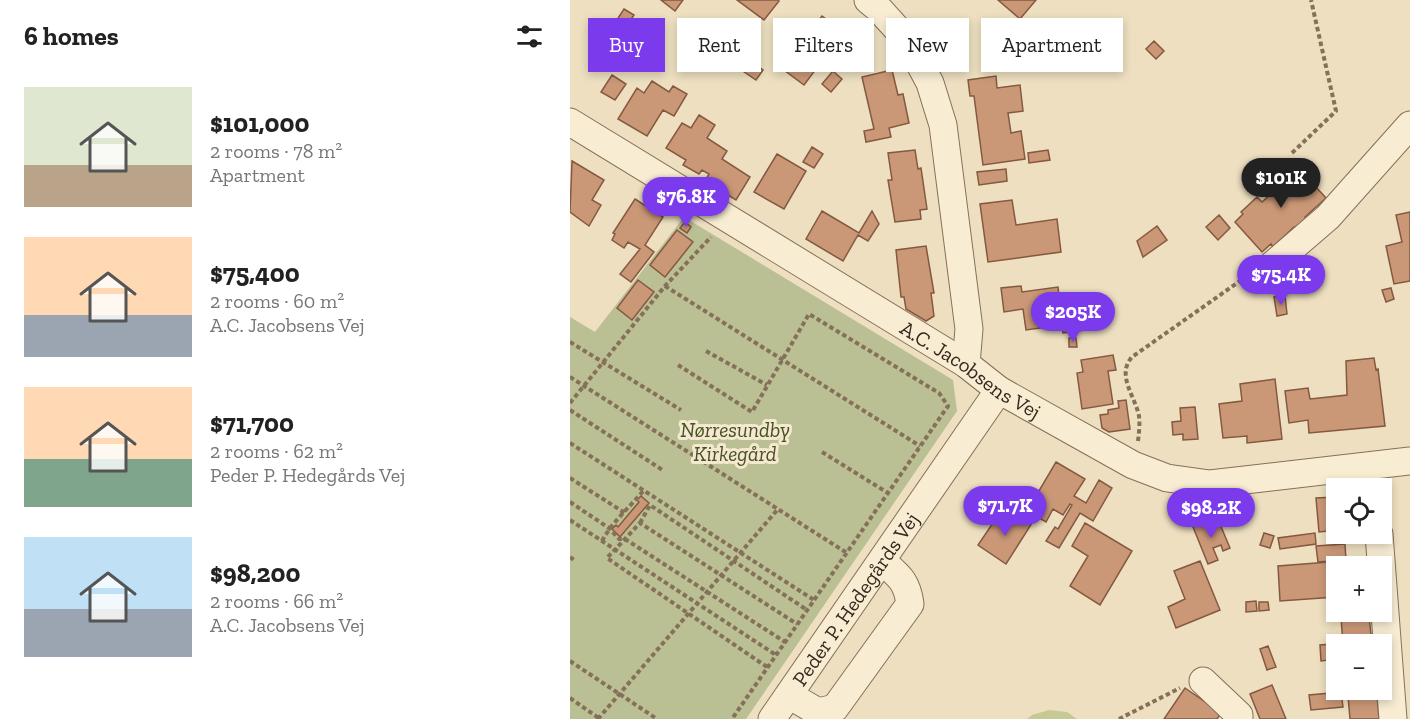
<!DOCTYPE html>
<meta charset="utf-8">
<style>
:root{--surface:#fff;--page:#f6f6f6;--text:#222;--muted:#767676;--accent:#7c3aed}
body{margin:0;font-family:"Zilla Slab",serif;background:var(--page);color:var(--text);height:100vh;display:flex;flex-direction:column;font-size:22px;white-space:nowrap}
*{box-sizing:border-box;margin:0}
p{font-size:20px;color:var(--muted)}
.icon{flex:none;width:33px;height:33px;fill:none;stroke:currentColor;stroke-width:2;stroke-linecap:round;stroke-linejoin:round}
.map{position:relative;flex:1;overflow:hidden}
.details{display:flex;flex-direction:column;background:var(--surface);width:570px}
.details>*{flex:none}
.guide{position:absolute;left:18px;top:18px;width:570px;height:54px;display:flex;gap:12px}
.tools{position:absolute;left:756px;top:478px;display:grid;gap:12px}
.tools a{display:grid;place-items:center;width:66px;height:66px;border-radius:0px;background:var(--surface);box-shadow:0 3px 9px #0003;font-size:30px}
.price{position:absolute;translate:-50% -51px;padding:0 14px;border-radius:21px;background:var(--accent);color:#fff;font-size:20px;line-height:39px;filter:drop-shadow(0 2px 3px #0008)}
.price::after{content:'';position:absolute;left:50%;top:36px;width:18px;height:14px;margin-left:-9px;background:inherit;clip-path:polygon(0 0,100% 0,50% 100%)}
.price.active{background:#222;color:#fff}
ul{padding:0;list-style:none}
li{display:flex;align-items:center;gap:18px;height:150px;padding:0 24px}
li span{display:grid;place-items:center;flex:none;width:168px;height:120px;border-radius:0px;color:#555}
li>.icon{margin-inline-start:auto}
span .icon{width:72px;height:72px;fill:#fffc;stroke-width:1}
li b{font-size:26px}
h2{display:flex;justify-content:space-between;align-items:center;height:72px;padding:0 24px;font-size:26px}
.tag{padding:0 21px;border-radius:0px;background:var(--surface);box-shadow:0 3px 9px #0003;font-size:21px;line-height:54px}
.tag.active{background:var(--accent);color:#fff}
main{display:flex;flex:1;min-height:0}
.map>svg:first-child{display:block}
.green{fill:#c5ca95}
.cemetery{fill:#babf94}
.building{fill:#ca9877;stroke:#84593f;stroke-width:1.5}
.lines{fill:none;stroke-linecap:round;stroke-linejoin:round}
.minor-casing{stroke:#857059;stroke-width:29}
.path{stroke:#857059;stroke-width:4;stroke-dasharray:4.5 3;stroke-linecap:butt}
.minor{stroke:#f8ecd3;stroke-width:27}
.labels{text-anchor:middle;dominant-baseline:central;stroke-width:6;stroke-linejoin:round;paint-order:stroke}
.street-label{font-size:21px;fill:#35281d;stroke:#f4e9d0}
.park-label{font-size:21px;font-style:italic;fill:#465124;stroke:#f4e9d0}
</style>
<main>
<section class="details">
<h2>6 homes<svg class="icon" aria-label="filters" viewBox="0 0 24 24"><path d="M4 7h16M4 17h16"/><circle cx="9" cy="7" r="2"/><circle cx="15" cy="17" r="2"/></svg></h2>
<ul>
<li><span style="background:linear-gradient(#dfe7d0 65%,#b9a48a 0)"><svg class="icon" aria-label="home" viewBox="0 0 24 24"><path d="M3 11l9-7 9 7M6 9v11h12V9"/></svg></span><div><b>$101,000</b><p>2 rooms · 78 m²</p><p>Apartment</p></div></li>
<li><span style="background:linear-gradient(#ffd9b3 65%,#9aa5b1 0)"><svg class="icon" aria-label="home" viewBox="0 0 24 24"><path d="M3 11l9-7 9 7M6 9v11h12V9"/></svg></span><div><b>$75,400</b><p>2 rooms · 60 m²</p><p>A.C. Jacobsens Vej</p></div></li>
<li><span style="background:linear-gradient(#ffd9b3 60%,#7fa58c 0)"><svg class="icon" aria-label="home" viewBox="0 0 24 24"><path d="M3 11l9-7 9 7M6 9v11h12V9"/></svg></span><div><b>$71,700</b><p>2 rooms · 62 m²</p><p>Peder P. Hedegårds Vej</p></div></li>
<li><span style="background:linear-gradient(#bfe0f5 60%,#9aa5b1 0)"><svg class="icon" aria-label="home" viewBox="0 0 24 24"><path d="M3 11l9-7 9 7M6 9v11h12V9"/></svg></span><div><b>$98,200</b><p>2 rooms · 66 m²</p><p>A.C. Jacobsens Vej</p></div></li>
</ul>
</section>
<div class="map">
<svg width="840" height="719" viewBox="0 0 840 719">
<rect width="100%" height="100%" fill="#eddfc0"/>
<!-- green -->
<path class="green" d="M 479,710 L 497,712 L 507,719 L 457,719 L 462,715 Z"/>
<!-- cemetery -->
<path class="cemetery" d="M 114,217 L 383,380 L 387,411 L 176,719 L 0,719 L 0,317 L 25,332 Z"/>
<!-- building -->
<path class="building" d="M 91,0 L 113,0 L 105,11 Z
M 167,0 L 208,0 L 209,1 L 194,20 Z
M 428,0 L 466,0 L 450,19 Z
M 54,9 L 64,15 L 32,62 L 19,53 L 32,32 L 37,35 Z
M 252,16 L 276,34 L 249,71 L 246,69 L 234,85 L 210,67 L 225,46 L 228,48 L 232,43 L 230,41 L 239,28 L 241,30 Z
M 168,33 L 180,42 L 175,48 L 164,40 Z
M 584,41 L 594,51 L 586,59 L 576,49 Z
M 178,59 L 193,70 L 186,80 L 170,69 Z
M 322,70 L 328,95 L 333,94 L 339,123 L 319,128 L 321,137 L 296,142 L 294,131 L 304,129 L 292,77 Z
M 263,71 L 272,79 L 261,92 L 252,84 Z
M 42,75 L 56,84 L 45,100 L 31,92 Z
M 426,76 L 427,88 L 450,85 L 453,111 L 438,113 L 441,133 L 451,131 L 455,159 L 413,165 L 404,96 L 400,96 L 398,80 Z
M 82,81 L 99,92 L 103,86 L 117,94 L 104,116 L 93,110 L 77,136 L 48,119 L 67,88 L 74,93 Z
M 129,115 L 145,125 L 137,138 L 157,151 L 152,159 L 180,177 L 166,200 L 146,188 L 147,186 L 136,179 L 139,174 L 132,170 L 129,174 L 113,165 L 116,160 L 96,148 L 112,123 L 121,128 Z
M 242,147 L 253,154 L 244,168 L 233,162 Z
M 345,150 L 348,169 L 351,168 L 357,209 L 350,210 L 351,219 L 325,222 L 318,180 L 322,180 L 318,153 Z
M 478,150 L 480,160 L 459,163 L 458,153 Z
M 207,154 L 236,171 L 214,209 L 184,192 Z
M 2,161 L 34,180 L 22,200 L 31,205 L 19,226 L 0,212 Z
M 724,163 L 756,198 L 735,217 L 739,221 L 728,231 L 724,227 L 703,247 L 701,244 L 692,252 L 665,222 L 673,214 L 671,212 L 687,197 L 692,202 L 712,184 L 707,178 Z
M 436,169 L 437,181 L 409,185 L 407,172 Z
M 65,199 L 93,217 L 75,245 L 84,252 L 61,282 L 50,274 L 70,249 L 58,242 L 54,248 L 42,240 L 45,234 L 43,233 Z
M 442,200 L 446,225 L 487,219 L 491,252 L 418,262 L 410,204 Z
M 252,211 L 289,233 L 302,211 L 309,224 L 298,241 L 288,235 L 273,261 L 236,239 Z
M 840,212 L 840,281 L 824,284 L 816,246 L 832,242 L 826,215 Z
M 649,215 L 660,228 L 648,240 L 636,227 Z
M 115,222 L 121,227 L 117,233 L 110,228 Z
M 587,226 L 597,240 L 573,257 L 567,241 Z
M 107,230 L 123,242 L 95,277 L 80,265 Z
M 356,246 L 364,293 L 361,293 L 364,316 L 356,321 L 336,309 L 334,297 L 331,297 L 326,250 Z
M 68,280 L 84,292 L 62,320 L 47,308 Z
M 451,286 L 452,292 L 488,287 L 492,322 L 520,318 L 522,329 L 493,333 L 492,325 L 456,330 L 453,309 L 434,312 L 431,288 Z
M 821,288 L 824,299 L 816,302 L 812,290 Z
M 715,296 L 717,314 L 707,316 L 704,297 Z
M 499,338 L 506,338 L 507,347 L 499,347 Z
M 543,355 L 546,370 L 538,371 L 543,404 L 512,409 L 507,373 L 513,372 L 511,360 Z
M 804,358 L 806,370 L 808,369 L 815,426 L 739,433 L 738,420 L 719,423 L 715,391 L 738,388 L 740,399 L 777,395 L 776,361 Z
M 705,379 L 712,439 L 677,443 L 677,436 L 653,438 L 649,404 L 672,401 L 670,384 Z
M 556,400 L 560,429 L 539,432 L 532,428 L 530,415 L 538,414 L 538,410 L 549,408 L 548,401 Z
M 625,407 L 628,439 L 613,440 L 613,434 L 603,435 L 602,422 L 611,421 L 610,408 Z
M 486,462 L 515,479 L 504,496 L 516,503 L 529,480 L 542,488 L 523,521 L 510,513 L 489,548 L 476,541 L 485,527 L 488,529 L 502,505 L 500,504 L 493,515 L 483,509 L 476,522 L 452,508 L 461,493 L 466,496 Z
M 71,496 L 79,503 L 50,537 L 42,529 L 46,525 L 48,527 L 69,502 L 67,500 Z
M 766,497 L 766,534 L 773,534 L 774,539 L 758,540 L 758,531 L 749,532 L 746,498 Z
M 448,513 L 462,523 L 436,564 L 408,545 L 429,514 L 441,522 Z
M 647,517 L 660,548 L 653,551 L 651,545 L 643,548 L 648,560 L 638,564 L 623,527 Z
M 515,523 L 562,551 L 530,605 L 500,586 L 518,556 L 502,546 Z
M 694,533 L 704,536 L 700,548 L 690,545 Z
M 745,533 L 746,544 L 710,549 L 708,538 Z
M 775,544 L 776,560 L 748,562 L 746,546 Z
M 630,561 L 650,610 L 606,628 L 598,607 L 615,599 L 604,571 Z
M 772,561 L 772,567 L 766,567 L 766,597 L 710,601 L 708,566 Z
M 686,601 L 687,611 L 676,612 L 676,602 Z
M 689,602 L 698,602 L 699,610 L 689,611 Z
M 799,615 L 802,645 L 766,645 L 766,659 L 751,661 L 750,645 L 773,643 L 771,618 Z
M 698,646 L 706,667 L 697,670 L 690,649 Z
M 702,685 L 716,719 L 690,719 L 680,694 Z
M 615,688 L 651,713 L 647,719 L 594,719 Z
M 771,692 L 773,707 L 741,710 L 739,695 Z
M 807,694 L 809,719 L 780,719 L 778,696 Z"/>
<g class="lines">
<defs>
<g id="minor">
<path d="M 298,0 L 309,9 L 337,40 L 360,83 L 373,125 L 399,329 L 396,364"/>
<path id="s1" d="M 0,122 L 396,364 L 429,390 L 563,465 L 597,478 L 640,484 L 840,461"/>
<path d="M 693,273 L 758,217 L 840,125"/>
<path d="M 809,534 L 823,719"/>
<path d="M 633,681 L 669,715 L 669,719"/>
<path d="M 219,695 L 248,712 L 265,708 L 340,604 C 337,581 329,576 312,561"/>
<path id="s2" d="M 202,719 L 429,390"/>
</g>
</defs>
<!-- minor casing -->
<use href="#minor" class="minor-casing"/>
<!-- path -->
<path class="path" d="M 722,153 L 766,111 L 741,0
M 95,286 L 350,446
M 0,342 L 111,410
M 136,351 L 197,385
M 108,365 L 182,412 L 239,314 L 369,393 L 378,406 L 162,719
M 0,377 L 277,553
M 0,403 L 95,286 L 141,237
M 0,410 L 94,471
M 568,441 C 569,433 570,424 569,416 C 565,396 546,375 562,357 L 670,281
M 0,443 L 244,600
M 252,452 L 318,493
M 0,478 L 55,513
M 0,502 L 39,528 L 49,539 L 55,539 L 215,642
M 0,520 L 206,655
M 70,523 L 80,505 L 237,610
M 32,541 C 42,522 60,507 74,490
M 0,557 L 4,560
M 0,661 L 87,719
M 197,667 L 37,558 L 70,523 L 227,624
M 0,698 L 30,719
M 28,719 L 208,509
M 549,719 L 610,688"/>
<!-- minor -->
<use href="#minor" class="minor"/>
</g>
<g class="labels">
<!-- street labels -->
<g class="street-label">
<text stroke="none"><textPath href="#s1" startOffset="471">A.C. Jacobsens Vej</textPath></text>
<text stroke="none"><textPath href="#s2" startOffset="146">Peder P. Hedegårds Vej</textPath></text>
</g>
<!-- park labels -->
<g class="park-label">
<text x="165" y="429">Nørresundby<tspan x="165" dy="24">Kirkegård</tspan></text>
</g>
</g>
</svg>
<div class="tools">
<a><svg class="icon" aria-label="locate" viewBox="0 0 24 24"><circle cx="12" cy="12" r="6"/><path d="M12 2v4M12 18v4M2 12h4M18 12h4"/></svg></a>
<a>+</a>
<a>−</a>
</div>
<b class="price active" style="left:711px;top:209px">$101K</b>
<b class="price" style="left:116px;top:228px">$76.8K</b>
<b class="price" style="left:711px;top:306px">$75.4K</b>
<b class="price" style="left:503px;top:343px">$205K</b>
<b class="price" style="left:435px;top:537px">$71.7K</b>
<b class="price" style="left:641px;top:539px">$98.2K</b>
<div class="guide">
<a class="tag active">Buy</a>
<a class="tag">Rent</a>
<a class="tag">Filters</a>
<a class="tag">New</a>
<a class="tag">Apartment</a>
</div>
</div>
</main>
